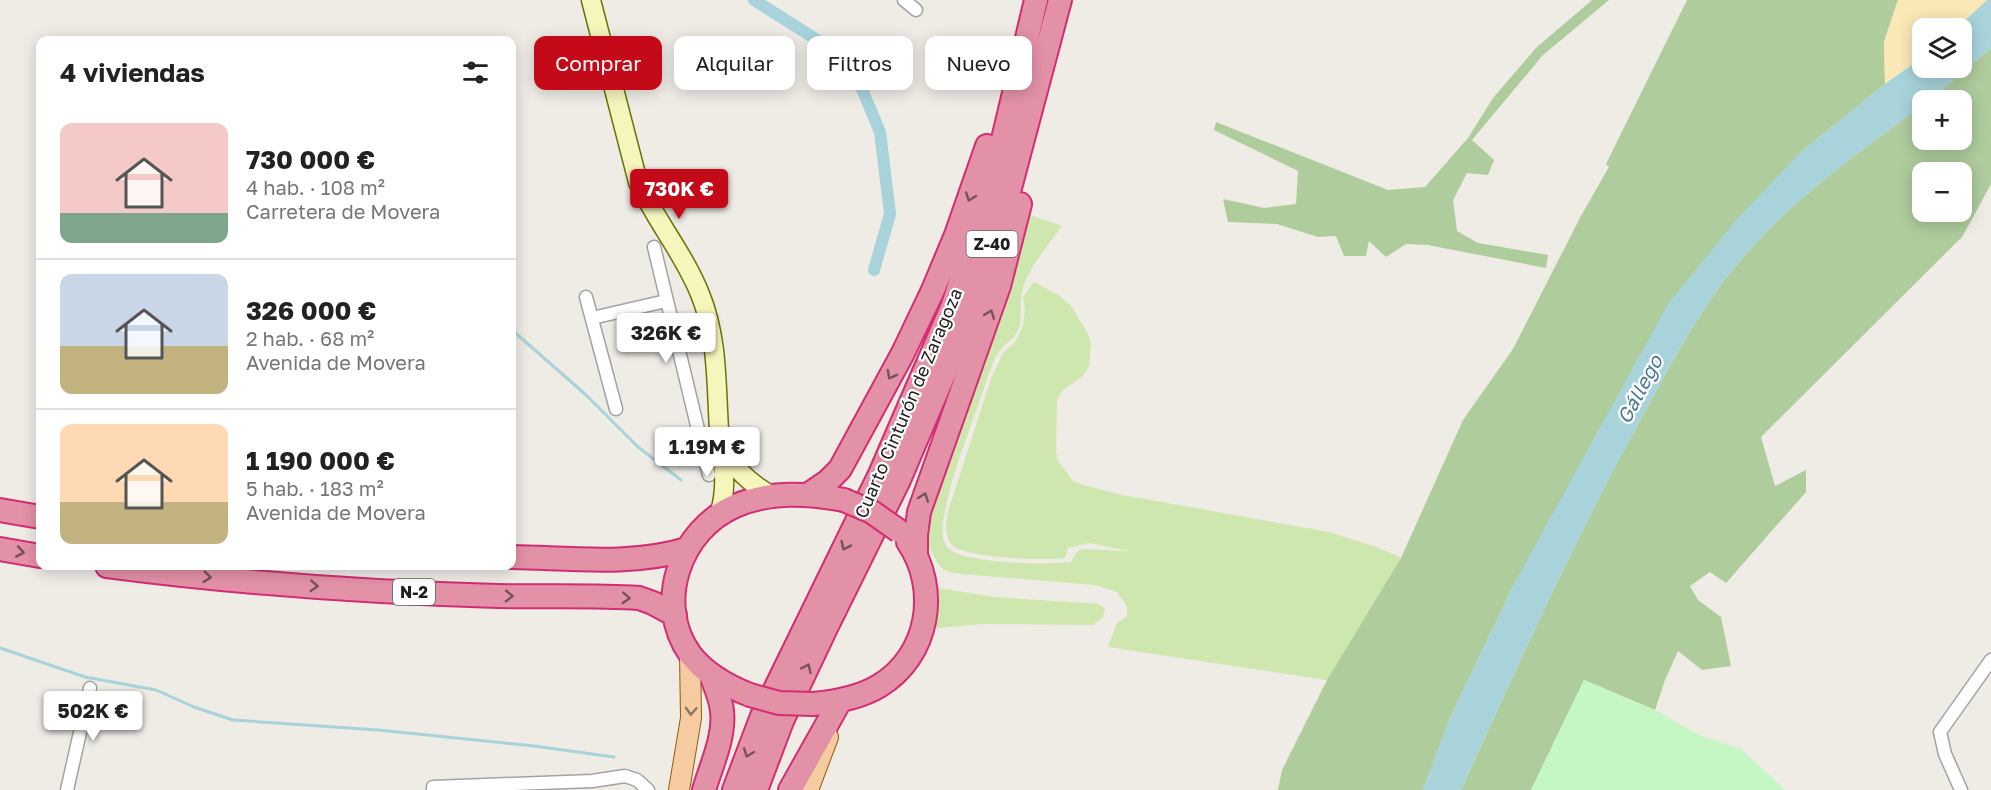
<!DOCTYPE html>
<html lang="es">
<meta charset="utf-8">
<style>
:root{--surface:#fff;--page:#f6f6f6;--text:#222;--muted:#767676;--line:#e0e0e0;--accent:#c40a19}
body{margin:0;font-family:"Golos Text",sans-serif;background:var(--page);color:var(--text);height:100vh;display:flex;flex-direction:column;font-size:22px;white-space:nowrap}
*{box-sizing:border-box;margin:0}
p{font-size:20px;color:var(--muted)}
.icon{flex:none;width:33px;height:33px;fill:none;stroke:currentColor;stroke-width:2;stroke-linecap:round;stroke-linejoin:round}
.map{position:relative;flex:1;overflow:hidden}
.sheet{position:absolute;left:36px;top:36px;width:480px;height:534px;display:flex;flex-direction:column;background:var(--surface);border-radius:12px;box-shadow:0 3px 15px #0003}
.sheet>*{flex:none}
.hud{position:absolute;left:534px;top:36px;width:570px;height:54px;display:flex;gap:12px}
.tools{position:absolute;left:1912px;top:18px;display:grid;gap:12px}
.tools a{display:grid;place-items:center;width:60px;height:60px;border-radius:12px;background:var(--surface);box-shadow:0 3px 15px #0003;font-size:30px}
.price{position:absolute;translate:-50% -51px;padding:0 14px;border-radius:6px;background:#fff;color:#222;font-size:20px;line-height:39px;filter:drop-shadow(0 2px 3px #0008)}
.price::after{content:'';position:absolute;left:50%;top:36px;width:18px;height:14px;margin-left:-9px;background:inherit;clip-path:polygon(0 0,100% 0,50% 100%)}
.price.selected{background:var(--accent);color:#fff}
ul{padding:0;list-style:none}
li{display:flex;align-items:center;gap:18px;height:150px;padding:0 24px}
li+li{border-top:2px solid var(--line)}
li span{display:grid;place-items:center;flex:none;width:168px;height:120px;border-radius:12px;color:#555}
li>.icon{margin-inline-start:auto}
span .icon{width:72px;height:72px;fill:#fffc;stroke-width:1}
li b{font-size:26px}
h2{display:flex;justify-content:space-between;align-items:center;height:72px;padding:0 24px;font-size:26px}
.chip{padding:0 21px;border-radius:12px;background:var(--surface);box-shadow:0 3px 15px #0003;font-size:21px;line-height:54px}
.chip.selected{background:var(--accent);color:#fff}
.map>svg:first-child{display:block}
.grass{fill:#cee7ae}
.forest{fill:#aecc9c;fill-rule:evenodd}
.sand{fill:#fbe8b7}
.park{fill:#c5f7c4}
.water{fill:#a8d3db}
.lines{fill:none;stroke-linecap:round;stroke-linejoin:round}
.stream{stroke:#a8d3db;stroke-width:3}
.canal{stroke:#a8d3db;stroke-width:12}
.street-casing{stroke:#a3a3a3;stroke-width:15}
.secondary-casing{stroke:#6e710a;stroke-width:21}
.primary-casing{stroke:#925907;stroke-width:22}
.highway-casing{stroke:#d32d73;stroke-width:26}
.street{stroke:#fff;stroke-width:12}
.secondary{stroke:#f6f5bc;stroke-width:18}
.primary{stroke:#f7cba2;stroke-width:20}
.highway{stroke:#e391a7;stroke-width:22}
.highway-bridge-casing{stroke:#d32d73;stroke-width:26;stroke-linecap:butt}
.highway-bridge{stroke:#e391a7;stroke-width:22}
.oneway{stroke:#77525c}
.oneway2{stroke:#8b7560}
.labels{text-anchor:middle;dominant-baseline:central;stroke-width:4.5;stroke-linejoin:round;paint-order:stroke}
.shield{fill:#fff;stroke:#626262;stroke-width:1.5}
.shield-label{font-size:16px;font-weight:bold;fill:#1f1f1f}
.street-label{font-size:18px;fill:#1f1f1f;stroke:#fff}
.water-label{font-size:20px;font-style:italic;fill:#49789b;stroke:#fff}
</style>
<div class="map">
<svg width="1991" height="790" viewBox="0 0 1991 790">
<rect width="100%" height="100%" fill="#efebe5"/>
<!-- grass -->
<path class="grass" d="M 1027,214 L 1062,226 C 1048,246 1028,267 1022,292 C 1020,304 1022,316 1019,328 C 1014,342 1002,344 996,356 C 988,373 983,393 976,411 C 964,445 950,481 944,516 C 942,525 941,539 947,547 C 961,564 1049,565 1071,562 L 1076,553 L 1081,549 L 1129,551 L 1089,543 L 1068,548 L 1065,558 C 1046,561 962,558 951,544 C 943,533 947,519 949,508 L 991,379 L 1003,353 L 1015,342 L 1023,326 L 1025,310 L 1023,297 L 1034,282 L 1060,296 L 1071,306 L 1088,334 L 1091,345 L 1089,366 L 1083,376 L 1063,390 L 1057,399 L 1056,451 L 1058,461 L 1072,480 L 1080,484 L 1117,494 L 1329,532 L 1376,547 L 1400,557 L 1399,564 L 1397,565 L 1327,680 L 1108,647 L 1117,623 L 1127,616 L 1127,606 L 1117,592 L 1095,585 L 961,574 C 955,573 947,572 942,568 C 936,564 925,539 924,532 L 944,468 L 949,463 C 980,381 1006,299 1027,214 Z
M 938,588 L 995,597 L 1099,604 L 1105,609 L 1103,617 L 1093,625 L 984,624 L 936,628 Z"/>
<!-- forest -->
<path class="forest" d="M 1592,0 L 1609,0 L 1543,55 L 1472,140 L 1494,160 L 1488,175 L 1467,173 L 1453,200 L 1457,231 L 1478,243 L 1548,255 L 1546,268 L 1428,245 L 1406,244 L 1386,257 L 1369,241 L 1366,256 L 1344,256 L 1336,236 L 1318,237 L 1277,224 L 1228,222 L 1223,199 L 1264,208 L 1296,204 L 1298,171 L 1214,130 L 1216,122 L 1388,190 L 1425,187 L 1468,138 L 1493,98 L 1536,48 Z
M 1687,0 L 1898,0 L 1884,42 L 1885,84 L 1801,152 L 1515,582 L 1450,718 L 1423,790 L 1278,790 L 1282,770 L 1327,680 L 1401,558 L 1463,420 L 1513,349 L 1582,214 L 1609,167 L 1606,164 Z
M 1991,48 L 1991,184 L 1962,237 L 1761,437 L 1775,486 L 1806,470 L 1806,492 L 1726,583 L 1710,572 L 1690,586 L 1698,600 L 1721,617 L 1731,666 L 1702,670 L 1678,651 L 1665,680 L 1655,710 L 1584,680 L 1531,790 L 1461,790 C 1517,667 1572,545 1637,426 C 1667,372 1695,316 1734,268 C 1787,203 1856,154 1923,105 L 1923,140 L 1962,140 L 1962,100 L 1930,100 ZM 1923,172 L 1962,172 L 1962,212 L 1923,212 Z"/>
<!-- sand -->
<path class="sand" d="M 1898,0 L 1987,0 L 1957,28 L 1923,28 L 1923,57 L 1885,84 L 1884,42 Z"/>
<!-- park -->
<path class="park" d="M 1584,680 L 1655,710 L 1699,735 L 1741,749 L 1785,790 L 1531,790 Z"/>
<!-- water -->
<path class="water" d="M 1987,0 L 1991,0 L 1991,48 L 1930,100 L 1923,100 L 1923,105 C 1856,154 1787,203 1734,268 C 1694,317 1665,375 1635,430 C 1571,548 1516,668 1461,790 L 1423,790 L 1450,718 L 1515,582 L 1668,304 L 1737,219 L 1801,152 L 1885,84 L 1923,57 L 1923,68 L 1962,68 L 1962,28 L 1957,28 Z"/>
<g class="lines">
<!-- stream -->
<path class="stream" d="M 512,330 L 585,394 L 638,447 L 681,480
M 0,648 L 85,677 L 156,690 L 194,707 L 233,720 L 378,730 L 534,746 L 614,757"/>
<!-- canal -->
<path class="canal" d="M 754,0 L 849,60 L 859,82 L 880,132 L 890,214 L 874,270"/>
<defs>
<path id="street" d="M 904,0 L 916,10
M 654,247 L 709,475
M 586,297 L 616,409
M 592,318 L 666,301
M 674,334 L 711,328
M 67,790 L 90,688
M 433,790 L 433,787 L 592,781 L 625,776 L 637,780 L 648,790
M 1961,790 L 1945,754 L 1940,732 L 1991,660"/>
<path id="secondary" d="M 591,0 L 638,182 C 656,221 684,254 700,294 C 718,338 716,383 719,429 C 722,461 729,484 719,515
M 722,448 C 735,469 751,485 773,496"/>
<path id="primary" d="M 679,790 L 691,718 L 690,653
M 808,790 L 828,737"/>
<path id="highway" d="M 809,494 L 828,481 L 840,469 L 903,353 L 933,290 L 956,235 L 987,146
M 0,510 L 40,517
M 0,549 L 40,556
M 916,555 L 916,535 L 919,512 L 999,286 L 1020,204
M 512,557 C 569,558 632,566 687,549
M 107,566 C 237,583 367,592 498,596 C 545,597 592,595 639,598 L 653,603 L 675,615
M 750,695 C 727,686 705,674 690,654 C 654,603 680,530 735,506 C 770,491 807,493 844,500
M 813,704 C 836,702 859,698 879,686 C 929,656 940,589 908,542
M 704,790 C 711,766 725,737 722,711 C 721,699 715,686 711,675
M 734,790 L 762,716 L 880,474 L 953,305 L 996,169 L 1036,0
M 756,790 L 782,721 L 826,628 L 899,480 L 968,318 L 1010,188 L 1060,0
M 790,790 L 840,701"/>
</defs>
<!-- street casing -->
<use href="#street" class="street-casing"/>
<!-- secondary casing -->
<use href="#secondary" class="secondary-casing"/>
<!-- primary casing -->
<use href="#primary" class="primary-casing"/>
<!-- highway casing -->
<use href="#highway" class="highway-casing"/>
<!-- street -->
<use href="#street" class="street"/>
<!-- secondary -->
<use href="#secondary" class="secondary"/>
<!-- primary -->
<use href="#primary" class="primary"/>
<!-- highway -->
<use href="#highway" class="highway"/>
<defs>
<path id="highway-bridge" d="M 844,500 L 872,512 L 899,531
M 750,695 L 779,703 L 813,704"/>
</defs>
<!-- highway-bridge casing -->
<use href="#highway-bridge" class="highway-bridge-casing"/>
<!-- highway-bridge -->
<use href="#highway-bridge" class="highway-bridge"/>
</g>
<!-- one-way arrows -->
<defs><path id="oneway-chevron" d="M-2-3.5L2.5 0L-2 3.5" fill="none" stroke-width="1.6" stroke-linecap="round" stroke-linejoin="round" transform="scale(1.5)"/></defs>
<g class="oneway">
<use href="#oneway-chevron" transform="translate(970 197) rotate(110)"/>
<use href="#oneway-chevron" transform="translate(990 314) rotate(-70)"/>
<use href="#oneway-chevron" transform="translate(891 375) rotate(118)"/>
<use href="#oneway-chevron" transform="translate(924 497) rotate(-70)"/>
<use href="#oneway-chevron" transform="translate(845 546) rotate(116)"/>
<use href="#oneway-chevron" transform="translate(20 552) rotate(10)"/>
<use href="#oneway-chevron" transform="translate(207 577) rotate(6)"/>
<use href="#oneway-chevron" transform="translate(314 586) rotate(4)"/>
<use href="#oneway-chevron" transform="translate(509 596) rotate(1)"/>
<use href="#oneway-chevron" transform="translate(626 598) rotate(3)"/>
<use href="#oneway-chevron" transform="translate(807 668) rotate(-65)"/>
<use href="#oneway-chevron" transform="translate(748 753) rotate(111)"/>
</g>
<use class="oneway2" href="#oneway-chevron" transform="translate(691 711) rotate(93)"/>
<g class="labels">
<!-- shield labels -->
<g class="shield">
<rect x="966.5" y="231" width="51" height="26" rx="4.5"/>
<rect x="393" y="579" width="42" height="26" rx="4.5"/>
</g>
<g class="shield-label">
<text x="992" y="244">Z-40</text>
<text x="414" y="592">N-2</text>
</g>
<!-- street labels -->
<g class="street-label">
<text transform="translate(908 403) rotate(-67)">Cuarto Cinturón de Zaragoza</text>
</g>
<!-- water labels -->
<g class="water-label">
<text transform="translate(1639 389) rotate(-62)">Gállego</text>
</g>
</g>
</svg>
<div class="tools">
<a><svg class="icon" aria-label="layers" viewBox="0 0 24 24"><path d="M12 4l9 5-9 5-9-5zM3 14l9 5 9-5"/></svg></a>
<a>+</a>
<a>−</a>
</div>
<b class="price selected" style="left:679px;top:220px">730K €</b>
<b class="price" style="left:666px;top:364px">326K €</b>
<b class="price" style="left:707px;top:478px">1.19M €</b>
<b class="price" style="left:93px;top:742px">502K €</b>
<div class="hud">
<a class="chip selected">Comprar</a>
<a class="chip">Alquilar</a>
<a class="chip">Filtros</a>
<a class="chip">Nuevo</a>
</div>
<section class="sheet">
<h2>4 viviendas<svg class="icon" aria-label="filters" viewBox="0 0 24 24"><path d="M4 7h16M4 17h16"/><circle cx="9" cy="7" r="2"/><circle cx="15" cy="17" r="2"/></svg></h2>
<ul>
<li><span style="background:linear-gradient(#f6c9c9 75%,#7fa58c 0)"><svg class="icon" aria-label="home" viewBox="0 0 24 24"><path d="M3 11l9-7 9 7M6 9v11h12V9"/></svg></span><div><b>730 000 €</b><p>4 hab. · 108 m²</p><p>Carretera de Movera</p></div></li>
<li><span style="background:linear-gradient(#c9d6e8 60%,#c2b280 0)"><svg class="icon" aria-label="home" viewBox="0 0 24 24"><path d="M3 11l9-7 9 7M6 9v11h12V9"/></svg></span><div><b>326 000 €</b><p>2 hab. · 68 m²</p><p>Avenida de Movera</p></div></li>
<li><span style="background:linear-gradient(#ffd9b3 65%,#c2b280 0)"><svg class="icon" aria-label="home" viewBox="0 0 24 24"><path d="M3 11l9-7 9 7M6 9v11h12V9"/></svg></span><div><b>1 190 000 €</b><p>5 hab. · 183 m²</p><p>Avenida de Movera</p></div></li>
</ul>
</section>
</div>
